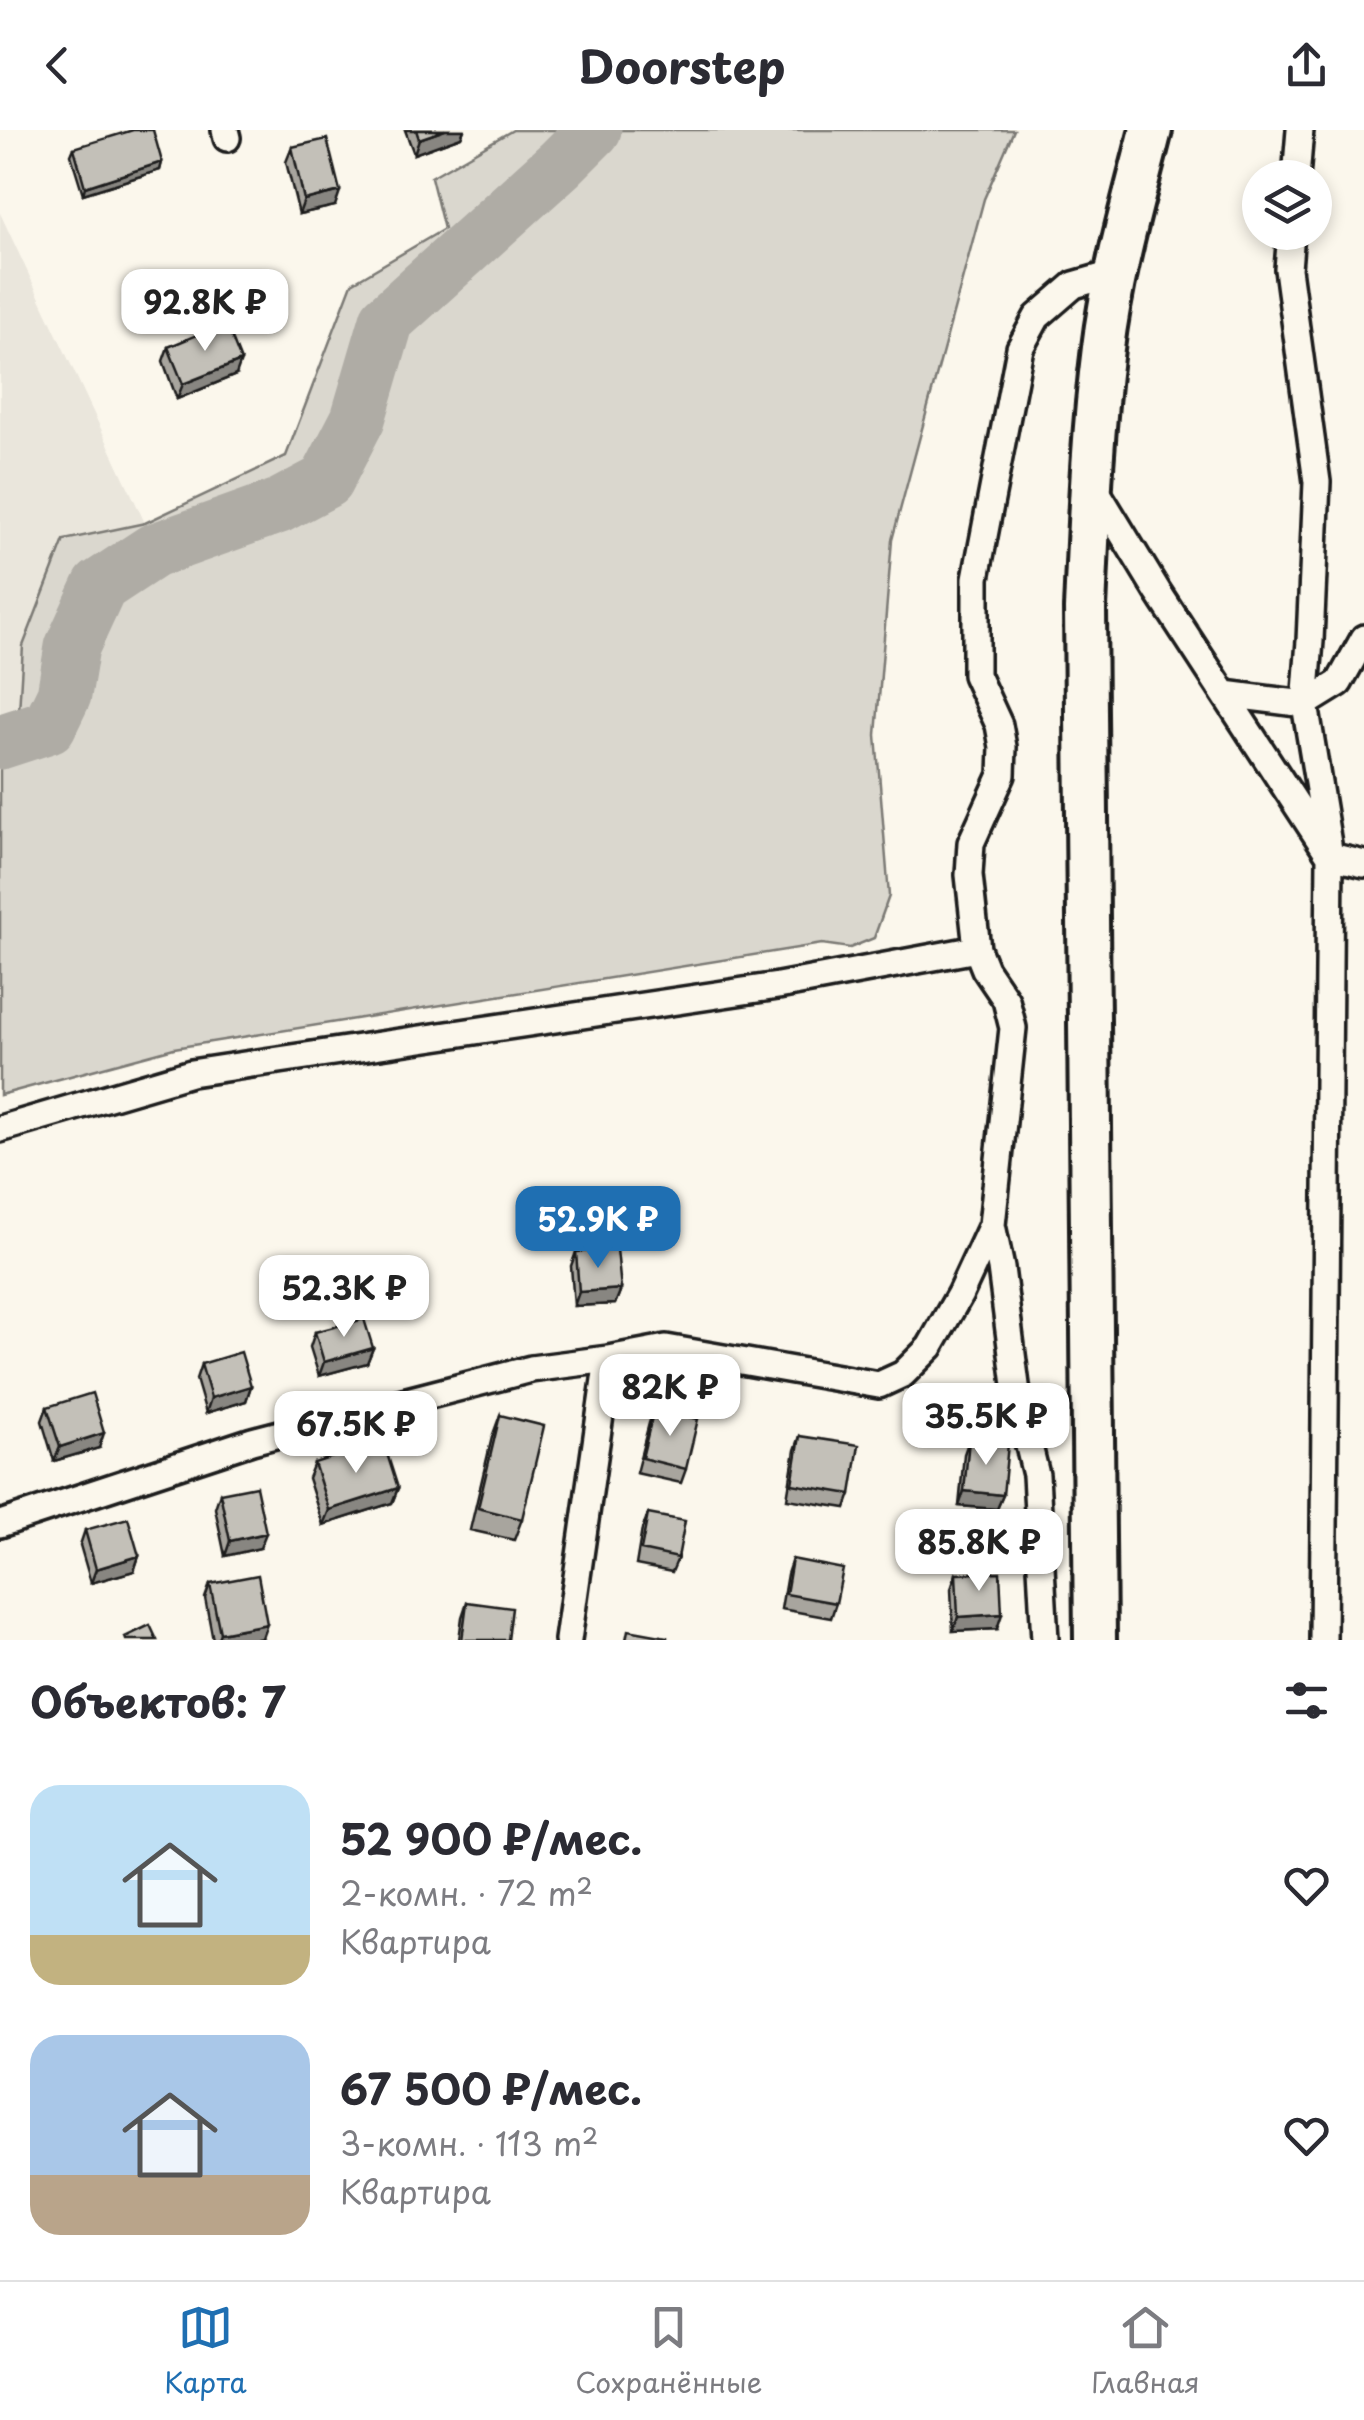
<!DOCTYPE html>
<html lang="ru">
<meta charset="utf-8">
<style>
:root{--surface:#fff;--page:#f2f2f3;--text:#2b2b33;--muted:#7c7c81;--line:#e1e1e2;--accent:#1f6fb2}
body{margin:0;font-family:"Playpen Sans",sans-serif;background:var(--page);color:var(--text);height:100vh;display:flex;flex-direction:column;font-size:38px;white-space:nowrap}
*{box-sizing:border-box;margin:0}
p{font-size:32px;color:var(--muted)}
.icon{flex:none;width:55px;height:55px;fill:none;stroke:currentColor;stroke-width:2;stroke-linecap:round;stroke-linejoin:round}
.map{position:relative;height:1510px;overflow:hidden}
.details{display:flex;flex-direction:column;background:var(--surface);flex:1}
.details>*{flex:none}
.fabs{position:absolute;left:1242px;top:30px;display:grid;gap:20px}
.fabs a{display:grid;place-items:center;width:90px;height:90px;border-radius:50%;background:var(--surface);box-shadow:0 5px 15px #0003;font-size:50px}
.price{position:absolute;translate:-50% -85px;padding:0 22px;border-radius:20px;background:#fff;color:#222;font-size:32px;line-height:65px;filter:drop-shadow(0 2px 5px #0008)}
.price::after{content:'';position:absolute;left:50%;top:60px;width:30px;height:22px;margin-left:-15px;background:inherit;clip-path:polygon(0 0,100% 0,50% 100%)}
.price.selected{background:var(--accent);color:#fff}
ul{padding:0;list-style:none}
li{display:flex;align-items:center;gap:30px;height:250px;padding:0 30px}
li span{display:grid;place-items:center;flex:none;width:280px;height:200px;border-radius:30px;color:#555}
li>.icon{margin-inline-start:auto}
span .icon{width:120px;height:120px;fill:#fffc;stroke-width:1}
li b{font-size:42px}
h2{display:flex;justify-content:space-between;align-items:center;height:120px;padding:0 30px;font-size:42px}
header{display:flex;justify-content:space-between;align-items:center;height:130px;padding:0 30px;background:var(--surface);font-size:45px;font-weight:700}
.tab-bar{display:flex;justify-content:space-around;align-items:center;height:140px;border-top:2px solid var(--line);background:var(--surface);font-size:28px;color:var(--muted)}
.tab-bar a{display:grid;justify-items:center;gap:5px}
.tab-bar .selected{color:var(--accent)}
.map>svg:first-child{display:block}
.built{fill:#eae6dc}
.green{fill:#dad7ce;stroke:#7b7a75;stroke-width:2.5}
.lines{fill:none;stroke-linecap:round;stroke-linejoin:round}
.river{stroke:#afaca5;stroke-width:55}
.street-casing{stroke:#1c1c1c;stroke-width:32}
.primary-casing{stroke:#1c1c1c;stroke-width:48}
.street{stroke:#fbf7ec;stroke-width:25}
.primary{stroke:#fbf7ec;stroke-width:40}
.wall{fill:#a8a59e;stroke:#1c1c1c;stroke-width:2.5}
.shaded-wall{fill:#888681;stroke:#1c1c1c;stroke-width:2.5}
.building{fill:#c3c0b8;stroke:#1c1c1c;stroke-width:2.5}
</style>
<header><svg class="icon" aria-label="back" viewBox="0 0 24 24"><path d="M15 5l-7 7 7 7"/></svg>Doorstep<svg class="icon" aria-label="share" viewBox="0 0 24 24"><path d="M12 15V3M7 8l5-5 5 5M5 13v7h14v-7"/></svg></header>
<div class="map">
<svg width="1364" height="1510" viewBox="0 0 1364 1510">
<rect width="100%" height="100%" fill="#fbf7ec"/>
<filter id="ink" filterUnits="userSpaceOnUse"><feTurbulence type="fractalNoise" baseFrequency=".01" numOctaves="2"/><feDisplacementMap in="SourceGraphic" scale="20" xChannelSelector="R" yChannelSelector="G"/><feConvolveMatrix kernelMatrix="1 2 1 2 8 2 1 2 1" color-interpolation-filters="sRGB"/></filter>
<g filter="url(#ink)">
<!-- built -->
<path class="built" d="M 0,83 L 145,393 L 64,411 L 23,516 L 19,582 L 0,588 Z"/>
<!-- green -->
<path class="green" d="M 513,0 L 1014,0 L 984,69 L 892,410 L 876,605 L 889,766 L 874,808 L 850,818 L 822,814 L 174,918 L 0,965 L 0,588 L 19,582 L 23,516 L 64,410 L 145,393 L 286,326 L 352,153 L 444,99 L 431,47 Z"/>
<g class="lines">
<!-- river -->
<path class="river" d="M 0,612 L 49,596 L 64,565 L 72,517 L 100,456 L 153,421 L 279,376 L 326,351 L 358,289 L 387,190 L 560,34 L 594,0"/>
<defs>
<path id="street" d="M 225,0 L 227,8
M 1296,48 L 1300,0
M 1291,102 L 1288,139 L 1317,352 L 1310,511 L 1305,574 L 1330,726 L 1323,1510
M 1093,355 L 1158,462 L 1330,726 L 1364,734
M 1225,564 L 1305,574 L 1339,553 L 1364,508
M 0,999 L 191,943 L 778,856 L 977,819
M 992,1095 L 1001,1138 L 1018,1271 L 1036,1345 L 1045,1510
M 0,1394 L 252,1311 L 531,1239 L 608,1229 L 666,1218 L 879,1255 L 903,1244 L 930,1217 L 960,1164 L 992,1095 L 1013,898 L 1006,870 L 985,839 L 977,819 L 969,745 L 971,713 L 1002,645 L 1003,617 L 999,595 L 976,545 L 976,448 L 1020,218 L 1037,187 L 1074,155 L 1116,143
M 568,1510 L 608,1229"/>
<path id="primary" d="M 1095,1510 L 1085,479 C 1089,392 1092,305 1103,218 C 1112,144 1133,72 1151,0"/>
</defs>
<!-- street casing -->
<use href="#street" class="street-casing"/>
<!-- primary casing -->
<use href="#primary" class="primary-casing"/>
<!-- street -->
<use href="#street" class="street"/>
<!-- primary -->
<use href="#primary" class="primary"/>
</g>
<!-- wall -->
<path class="wall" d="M 405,0 L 464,0 L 461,7 L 414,24 Z
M 292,17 L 335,76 L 299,84 L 286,32 Z
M 74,18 L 162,32 L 160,40 L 83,64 L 71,25 Z
M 168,217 L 236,245 L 177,269 L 163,231 Z
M 576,1122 L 621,1159 L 615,1174 L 574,1176 L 571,1136 Z
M 315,1202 L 373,1218 L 367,1233 L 319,1246 L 310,1217 Z
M 201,1234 L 251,1256 L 246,1271 L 206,1283 L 196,1249 Z
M 47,1277 L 99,1318 L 54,1331 L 42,1291 Z
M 654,1279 L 686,1339 L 681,1353 L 636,1343 L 649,1293 Z
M 500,1285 L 522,1389 L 514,1410 L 470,1400 L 492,1307 Z
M 800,1306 L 851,1364 L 846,1378 L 787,1369 L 795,1320 Z
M 969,1310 L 1003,1365 L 997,1379 L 959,1376 L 964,1324 Z
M 314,1333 L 398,1358 L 392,1373 L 323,1395 L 308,1348 Z
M 220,1363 L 260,1418 L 225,1426 L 215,1378 Z
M 648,1384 L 678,1428 L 672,1442 L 636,1435 L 642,1399 Z
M 85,1400 L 139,1426 L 134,1441 L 91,1453 L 80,1415 Z
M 792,1429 L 836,1473 L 831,1488 L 781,1479 L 787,1444 Z
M 956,1444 L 997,1499 L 953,1501 L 951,1459 Z
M 210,1454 L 262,1508 L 253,1510 L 213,1510 L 205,1468 Z
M 467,1472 L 508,1510 L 459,1510 L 462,1487 Z"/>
<!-- shaded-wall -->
<path class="shaded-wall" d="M 445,0 L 464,0 L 461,7 L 414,24 L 419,9 Z
M 162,32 L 160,40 L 83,64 L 85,57 Z
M 340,61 L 335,76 L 299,84 L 304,70 Z
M 241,231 L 236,245 L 177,269 L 183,254 Z
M 621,1159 L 615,1174 L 574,1176 L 579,1162 Z
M 373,1218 L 367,1233 L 319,1246 L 324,1232 Z
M 251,1256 L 246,1271 L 206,1283 L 211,1268 Z
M 104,1303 L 99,1318 L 54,1331 L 60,1317 Z
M 398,1358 L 392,1373 L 323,1395 L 329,1380 Z
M 964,1361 L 1003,1365 L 997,1379 L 959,1376 Z
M 266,1403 L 260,1418 L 225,1426 L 230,1411 Z
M 139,1426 L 134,1441 L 91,1453 L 96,1439 Z
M 1002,1484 L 997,1499 L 953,1501 L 958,1487 Z
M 267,1494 L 262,1508 L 253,1510 L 217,1510 L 220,1503 Z"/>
<!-- building -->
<path class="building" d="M 133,0 L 153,0 L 162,32 L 85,57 L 74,18 Z
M 416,0 L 445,0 L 419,9 Z
M 327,9 L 340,61 L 304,70 L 292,17 Z
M 226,193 L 241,231 L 183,254 L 168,217 Z
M 617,1119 L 621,1159 L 579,1162 L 576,1122 Z
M 364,1189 L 373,1218 L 324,1232 L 315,1202 Z
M 241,1222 L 251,1256 L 211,1268 L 201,1234 Z
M 92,1263 L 104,1303 L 60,1317 L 47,1277 Z
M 654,1279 L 698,1289 L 686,1339 L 642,1328 Z
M 500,1285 L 544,1296 L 522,1389 L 478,1378 Z
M 800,1306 L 859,1315 L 851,1364 L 792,1354 Z
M 969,1310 L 1008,1314 L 1003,1365 L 964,1361 Z
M 383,1311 L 398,1358 L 329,1380 L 314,1333 Z
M 256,1356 L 266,1403 L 230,1411 L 220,1363 Z
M 648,1384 L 685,1391 L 678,1428 L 641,1420 Z
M 128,1388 L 139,1426 L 96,1439 L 85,1400 Z
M 792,1429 L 843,1439 L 836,1473 L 786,1464 Z
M 1000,1442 L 1002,1484 L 958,1487 L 956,1444 Z
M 258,1445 L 267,1494 L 220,1503 L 210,1454 Z
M 467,1472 L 512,1478 L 508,1510 L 462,1510 Z
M 150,1495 L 157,1510 L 126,1510 L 125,1507 Z
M 628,1500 L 667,1507 L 667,1510 L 626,1510 Z"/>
</g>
</svg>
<div class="fabs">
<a><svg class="icon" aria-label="layers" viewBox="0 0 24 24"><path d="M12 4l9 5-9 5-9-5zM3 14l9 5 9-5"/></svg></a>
</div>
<b class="price" style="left:205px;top:224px">92.8K ₽</b>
<b class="price selected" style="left:598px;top:1141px">52.9K ₽</b>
<b class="price" style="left:344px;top:1210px">52.3K ₽</b>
<b class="price" style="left:670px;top:1309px">82K ₽</b>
<b class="price" style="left:986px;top:1338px">35.5K ₽</b>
<b class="price" style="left:356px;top:1346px">67.5K ₽</b>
<b class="price" style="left:979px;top:1464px">85.8K ₽</b>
</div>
<section class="details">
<h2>Объектов: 7<svg class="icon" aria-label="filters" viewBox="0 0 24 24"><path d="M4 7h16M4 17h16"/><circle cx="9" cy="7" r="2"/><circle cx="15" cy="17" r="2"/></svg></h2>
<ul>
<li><span style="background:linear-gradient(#bfe0f5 75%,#c2b280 0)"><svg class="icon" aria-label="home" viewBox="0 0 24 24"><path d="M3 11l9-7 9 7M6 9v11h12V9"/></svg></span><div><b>52 900 ₽/мес.</b><p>2-комн. · 72 m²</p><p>Квартира</p></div><svg class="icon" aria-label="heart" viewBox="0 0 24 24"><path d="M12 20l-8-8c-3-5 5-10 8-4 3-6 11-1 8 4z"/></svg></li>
<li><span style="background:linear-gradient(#a9c7e8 70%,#b9a48a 0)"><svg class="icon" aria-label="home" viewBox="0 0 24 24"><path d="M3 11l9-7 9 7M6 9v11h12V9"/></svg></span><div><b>67 500 ₽/мес.</b><p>3-комн. · 113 m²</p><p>Квартира</p></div><svg class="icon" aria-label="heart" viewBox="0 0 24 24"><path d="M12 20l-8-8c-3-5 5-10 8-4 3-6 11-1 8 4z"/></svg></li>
</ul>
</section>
<nav class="tab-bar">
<a class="selected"><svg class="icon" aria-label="map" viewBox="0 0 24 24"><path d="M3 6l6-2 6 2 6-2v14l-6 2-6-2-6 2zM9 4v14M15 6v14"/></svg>Карта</a>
<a><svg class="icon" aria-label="saved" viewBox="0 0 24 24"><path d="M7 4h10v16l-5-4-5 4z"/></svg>Сохранённые</a>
<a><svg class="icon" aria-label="home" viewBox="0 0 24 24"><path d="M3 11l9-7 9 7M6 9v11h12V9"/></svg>Главная</a>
</nav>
